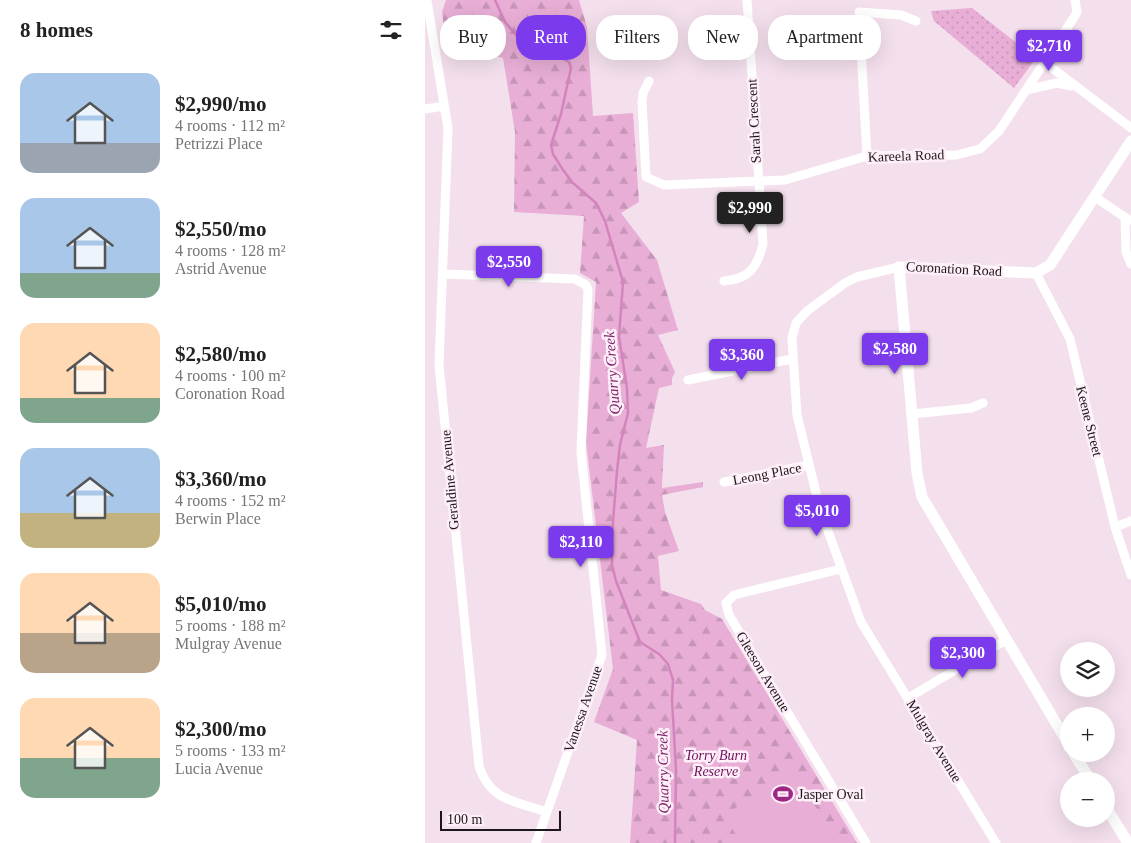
<!DOCTYPE html>
<meta charset="utf-8">
<style>
:root{--surface:#fff;--page:#f6f6f6;--text:#222;--muted:#767676;--accent:#7c3aed}
body{margin:0;font-family:"Times New Roman",serif;background:var(--page);color:var(--text);height:100vh;display:flex;flex-direction:column;font-size:19px;white-space:nowrap}
*{box-sizing:border-box;margin:0}
p{font-size:16px;color:var(--muted)}
.icon{flex:none;width:28px;height:28px;fill:none;stroke:currentColor;stroke-width:2;stroke-linecap:round;stroke-linejoin:round}
.map{position:relative;flex:1;overflow:hidden}
.side{display:flex;flex-direction:column;background:var(--surface);width:425px}
.side>*{flex:none}
.hud{position:absolute;left:15px;top:15px;width:475px;height:45px;display:flex;gap:10px}
.tools{position:absolute;left:635px;top:642px;display:grid;gap:10px}
.tools a{display:grid;place-items:center;width:55px;height:55px;border-radius:50%;background:var(--surface);box-shadow:0 5px 20px #0002;font-size:25px}
.scale{position:absolute;left:15px;bottom:12px;width:121px;box-sizing:border-box;padding-left:5px;border:2px solid #1d161b;border-top:0;font-size:14px;line-height:18px;white-space:nowrap;color:#1d161b;-webkit-text-stroke:4px #feeff9;paint-order:stroke}
.price{position:absolute;translate:-50% -42px;padding:0 11px;border-radius:5px;background:var(--accent);color:#fff;font-size:16px;line-height:32px;filter:drop-shadow(0 1px 2px #0008)}
.price::after{content:'';position:absolute;left:50%;top:30px;width:15px;height:11px;margin-left:-8px;background:inherit;clip-path:polygon(0 0,100% 0,50% 100%)}
.price.current{background:#222;color:#fff}
ul{padding:0;list-style:none}
li{display:flex;align-items:center;gap:15px;height:125px;padding:0 20px}
li span{display:grid;place-items:center;flex:none;width:140px;height:100px;border-radius:15px;color:#555}
li>.icon{margin-inline-start:auto}
span .icon{width:60px;height:60px;fill:#fffc;stroke-width:1}
li b{font-size:21px}
h2{display:flex;justify-content:space-between;align-items:center;height:60px;padding:0 20px;font-size:21px}
.tag{padding:0 18px;border-radius:20px;background:var(--surface);box-shadow:0 5px 20px #0002;font-size:18px;line-height:45px}
.tag.current{background:var(--accent);color:#fff}
main{display:flex;flex:1;min-height:0}
.map>svg:first-child{display:block}
.forest{fill:url(#forest-firs)}
.park{fill:url(#park-dots)}
.pitch{fill:#e8aed6}
.lines{fill:none;stroke-linecap:round;stroke-linejoin:round}
.stream{stroke:#d484bd;stroke-width:2.5}
.minor{stroke:#fff;stroke-width:9}
.tertiary{stroke:#fff;stroke-width:11}
.labels{text-anchor:middle;dominant-baseline:central;stroke-width:5;stroke-linejoin:round;paint-order:stroke}
.street-label{font-size:14px;fill:#1d161b;stroke:#feeff9}
.park-label{font-size:14px;font-style:italic;fill:#6e0e5c;stroke:#feeff9}
.poi-label{font-size:14px;fill:#1d161b;stroke:#feeff9;text-anchor:start}
.water-label{font-size:15px;font-style:italic;fill:#7f226a;stroke:#feeff9}
</style>
<main>
<section class="side">
<h2>8 homes<svg class="icon" aria-label="filters" viewBox="0 0 24 24"><path d="M4 7h16M4 17h16"/><circle cx="9" cy="7" r="2"/><circle cx="15" cy="17" r="2"/></svg></h2>
<ul>
<li><span style="background:linear-gradient(#a9c7e8 70%,#9aa5b1 0)"><svg class="icon" aria-label="home" viewBox="0 0 24 24"><path d="M3 11l9-7 9 7M6 9v11h12V9"/></svg></span><div><b>$2,990/mo</b><p>4 rooms · 112 m²</p><p>Petrizzi Place</p></div></li>
<li><span style="background:linear-gradient(#a9c7e8 75%,#7fa58c 0)"><svg class="icon" aria-label="home" viewBox="0 0 24 24"><path d="M3 11l9-7 9 7M6 9v11h12V9"/></svg></span><div><b>$2,550/mo</b><p>4 rooms · 128 m²</p><p>Astrid Avenue</p></div></li>
<li><span style="background:linear-gradient(#ffd9b3 75%,#7fa58c 0)"><svg class="icon" aria-label="home" viewBox="0 0 24 24"><path d="M3 11l9-7 9 7M6 9v11h12V9"/></svg></span><div><b>$2,580/mo</b><p>4 rooms · 100 m²</p><p>Coronation Road</p></div></li>
<li><span style="background:linear-gradient(#a9c7e8 65%,#c2b280 0)"><svg class="icon" aria-label="home" viewBox="0 0 24 24"><path d="M3 11l9-7 9 7M6 9v11h12V9"/></svg></span><div><b>$3,360/mo</b><p>4 rooms · 152 m²</p><p>Berwin Place</p></div></li>
<li><span style="background:linear-gradient(#ffd9b3 60%,#b9a48a 0)"><svg class="icon" aria-label="home" viewBox="0 0 24 24"><path d="M3 11l9-7 9 7M6 9v11h12V9"/></svg></span><div><b>$5,010/mo</b><p>5 rooms · 188 m²</p><p>Mulgray Avenue</p></div></li>
<li><span style="background:linear-gradient(#ffd9b3 60%,#7fa58c 0)"><svg class="icon" aria-label="home" viewBox="0 0 24 24"><path d="M3 11l9-7 9 7M6 9v11h12V9"/></svg></span><div><b>$2,300/mo</b><p>5 rooms · 133 m²</p><p>Lucia Avenue</p></div></li>
</ul>
</section>
<div class="map">
<svg width="706" height="843" viewBox="0 0 706 843">
<defs>
<pattern id="forest-firs" width="22" height="20" patternUnits="userSpaceOnUse" patternTransform="scale(1.25)"><rect width="22" height="20" fill="#e8aed6"/><path d="M5 1l3.5 6h-7zM16 11l3.5 6h-7z" fill="#c795b7"/></pattern>
<pattern id="park-dots" width="8" height="8" patternUnits="userSpaceOnUse" patternTransform="scale(1.25)"><rect width="8" height="8" fill="#e8aed6"/><path d="M2 2h.1M6 6h.1" fill="none" stroke="#c795b7" stroke-width="1.8" stroke-linecap="round"/></pattern>
</defs>
<rect width="100%" height="100%" fill="#f4e0ed"/>
<!-- forest -->
<path class="forest" d="M 21,0 L 154,0 L 162,27 L 168,116 L 208,113 L 214,202 L 196,213 L 232,260 L 253,330 L 233,335 L 250,372 L 247,378 L 247,385 L 234,388 L 221,448 L 239,445 L 237,488 L 278,482 L 278,487 L 237,495 L 240,512 L 254,551 L 233,556 L 236,590 L 276,604 L 280,610 L 297,619 L 432,843 L 205,843 L 212,740 L 169,722 L 188,669 L 161,442 L 171,282 L 155,273 L 159,216 L 89,212 L 90,132 L 78,58 L 21,42 L 17,12 Z"/>
<!-- park -->
<path class="park" d="M 547,8 L 611,58 L 589,88 L 509,21 L 506,11 Z"/>
<!-- pitch -->
<path class="pitch" d="M 369,772 L 413,843 L 316,843 L 299,815 Z"/>
<g class="lines">
<!-- stream -->
<path class="stream" d="M 70,0 L 80,22 L 91,35 L 129,52
M 138,59 L 144,62 L 146,68 L 136,114 L 126,145 L 128,154 L 138,170 L 148,183 L 171,203 L 180,221 L 198,282 L 194,337 L 202,388 L 203,413 L 195,445 L 192,471 L 187,535 L 187,565 L 191,581 L 215,642 L 234,654 L 243,664 L 248,680 L 247,700 L 251,769 L 250,843"/>
<!-- minor -->
<path class="minor" d="M 2,1 L 23,128 L 14,365 L 54,766 C 65,801 90,801 122,812
M 619,62 L 706,128
M 224,81 L 218,93 L 217,102 L 221,177 L 239,185 L 360,180 L 442,156 L 531,155 L 555,149 L 574,131 L 648,19 L 652,12 L 650,0
M 601,90 L 632,83 L 646,86
M 0,109 L 19,106
M 442,156 L 434,12 L 476,15 L 491,21
M 670,197 L 704,220
M 700,217 L 701,252 L 706,264
M 474,267 L 432,277 L 420,283 L 382,311 L 371,323 L 367,338 L 372,415 L 395,509 L 436,622 L 571,843
M 611,273 L 645,339 L 690,527 L 706,575
M 19,274 L 150,279 L 161,285 L 163,290 L 156,452 L 177,655 L 111,843
M 299,281 C 324,279 332,268 338,244 L 322,0
M 263,380 L 367,359
M 487,414 L 546,408 L 558,403
M 299,482 L 384,465
M 690,527 L 706,521
M 416,569 L 309,595 L 301,603 L 304,615 L 441,843
M 483,698 L 581,640"/>
<!-- tertiary -->
<path class="tertiary" d="M 644,745 L 497,497 L 492,473 L 474,267 L 611,273 L 625,265 L 706,141
M 649,754 L 666,781
M 681,807 L 703,843"/>
</g>
<!-- icons -->
<defs>
<symbol id="stadium-bare" viewBox="-9 -9 18 18"><path d="M0-5a6.5 5 0 1 0 0 10a6.5 5 0 1 0 0-10ZM-3.5-1.8h7v3.6h-7Z" fill="#9c2884" stroke="#feeff9" stroke-width="2.5" paint-order="stroke"/></symbol>
</defs>
<g fill-rule="evenodd">
<use href="#stadium-bare" x="344" y="780" width="28" height="28"/>
</g>
<g class="labels">
<!-- street labels -->
<g class="street-label">
<text transform="translate(329 121) rotate(-93)">Sarah Crescent</text>
<text transform="translate(481 156) rotate(-2)">Kareela Road</text>
<text transform="translate(529 269) rotate(3)">Coronation Road</text>
<text transform="translate(664 421) rotate(76)">Keene Street</text>
<text transform="translate(342 474) rotate(-11)">Leong Place</text>
<text transform="translate(25 480) rotate(-95)">Geraldine Avenue</text>
<text transform="translate(338 672) rotate(59)">Gleeson Avenue</text>
<text transform="translate(158 709) rotate(-71)">Vanessa Avenue</text>
<text transform="translate(509 741) rotate(59)">Mulgray Avenue</text>
</g>
<!-- park labels -->
<g class="park-label">
<text x="291" y="755">Torry Burn<tspan x="291" dy="16">Reserve</tspan></text>
</g>
<!-- poi labels -->
<g class="poi-label">
<text x="373" y="794">Jasper Oval</text>
</g>
<!-- water labels -->
<g class="water-label">
<text transform="translate(187 373) rotate(-94)">Quarry Creek</text>
<text transform="translate(238 772) rotate(-91)">Quarry Creek</text>
</g>
</g>
</svg>
<div class="tools">
<a><svg class="icon" aria-label="layers" viewBox="0 0 24 24"><path d="M12 4l9 5-9 5-9-5zM3 14l9 5 9-5"/></svg></a>
<a>+</a>
<a>−</a>
</div>
<div class="scale">100 m</div>
<b class="price" style="left:624px;top:72px">$2,710</b>
<b class="price current" style="left:325px;top:234px">$2,990</b>
<b class="price" style="left:84px;top:288px">$2,550</b>
<b class="price" style="left:470px;top:375px">$2,580</b>
<b class="price" style="left:317px;top:381px">$3,360</b>
<b class="price" style="left:392px;top:537px">$5,010</b>
<b class="price" style="left:156px;top:568px">$2,110</b>
<b class="price" style="left:538px;top:679px">$2,300</b>
<div class="hud">
<a class="tag">Buy</a>
<a class="tag current">Rent</a>
<a class="tag">Filters</a>
<a class="tag">New</a>
<a class="tag">Apartment</a>
</div>
</div>
</main>
